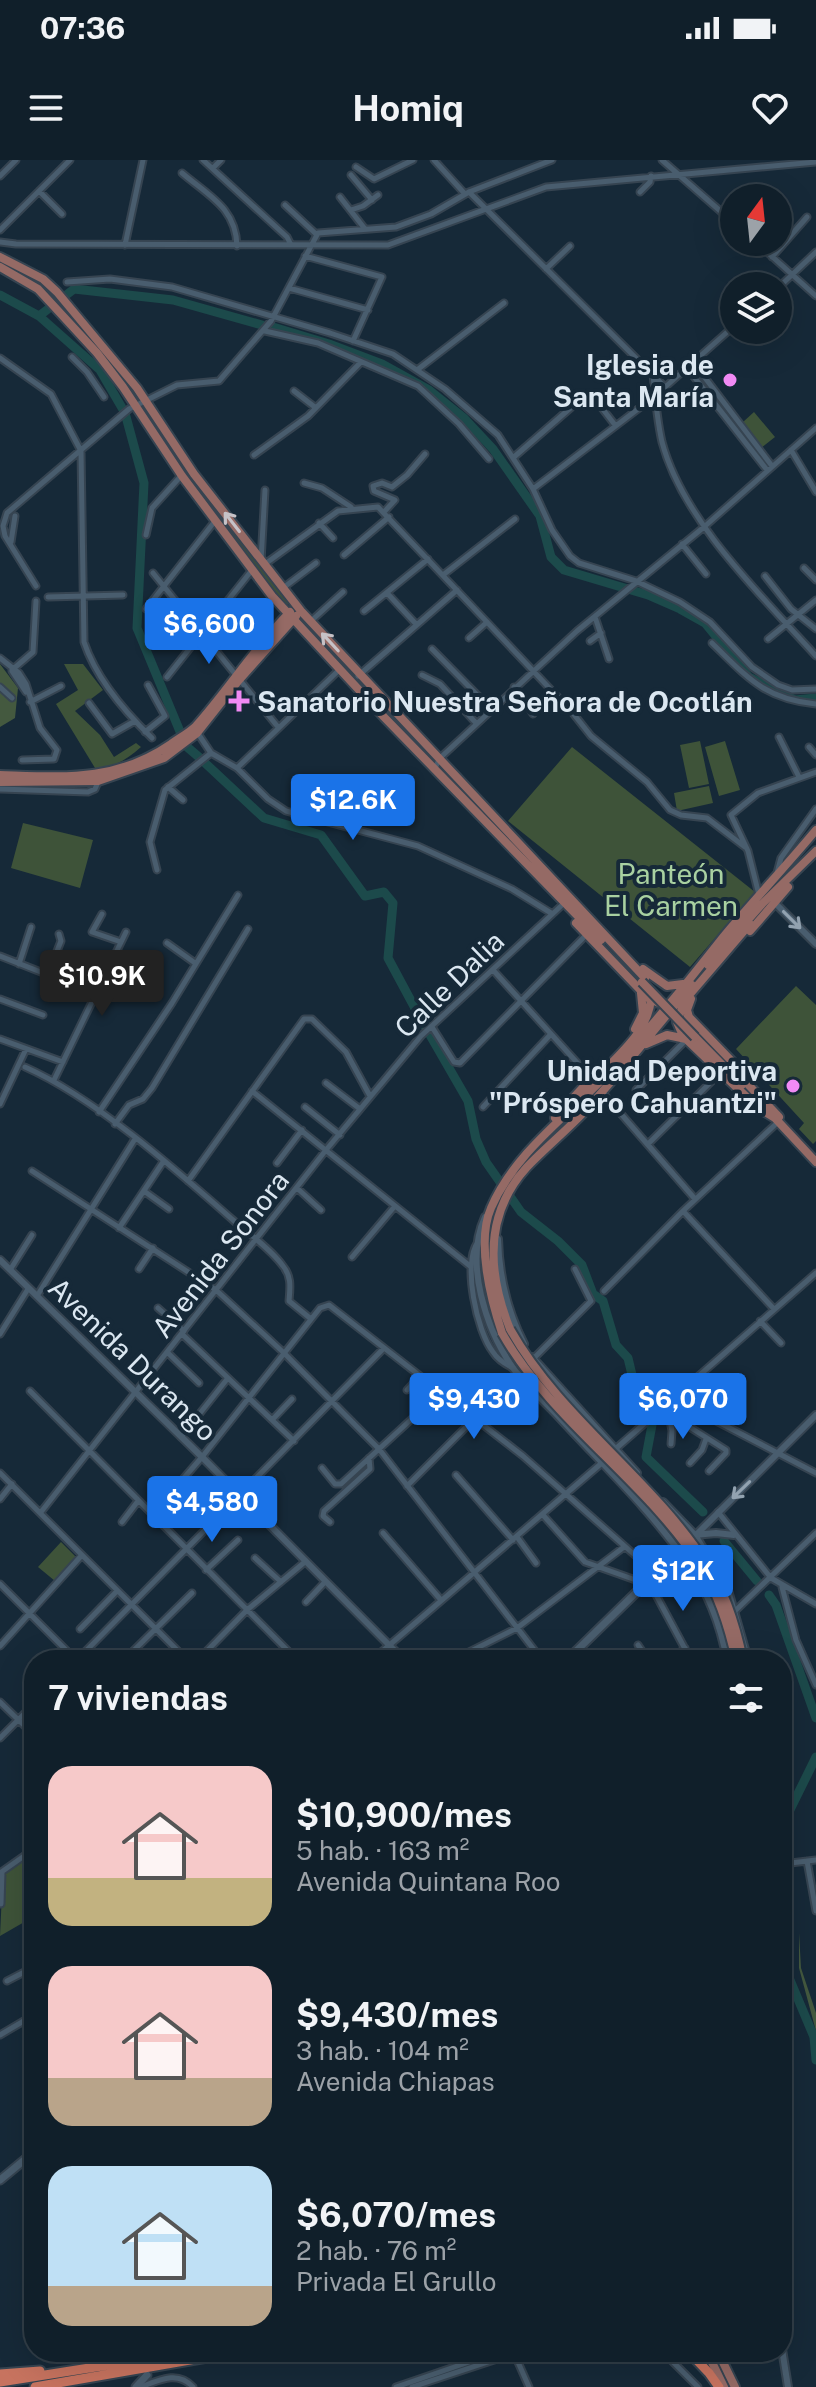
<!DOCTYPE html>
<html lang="es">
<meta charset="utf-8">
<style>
:root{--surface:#101f2a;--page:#1e2c36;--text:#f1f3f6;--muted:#9ca2a8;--line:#303d47;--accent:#1a73e8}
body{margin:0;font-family:"Public Sans",sans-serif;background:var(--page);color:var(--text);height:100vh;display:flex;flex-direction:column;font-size:30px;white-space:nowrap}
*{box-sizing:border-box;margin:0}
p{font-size:26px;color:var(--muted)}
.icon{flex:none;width:44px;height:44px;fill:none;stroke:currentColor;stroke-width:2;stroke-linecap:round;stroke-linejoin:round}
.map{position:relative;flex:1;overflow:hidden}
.sheet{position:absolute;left:24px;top:1490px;width:768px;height:712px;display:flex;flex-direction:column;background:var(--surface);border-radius:32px;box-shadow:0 8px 32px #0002,0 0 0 2px var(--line)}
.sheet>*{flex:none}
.needle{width:52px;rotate:15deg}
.controls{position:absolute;left:720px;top:24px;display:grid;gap:16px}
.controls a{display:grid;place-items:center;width:72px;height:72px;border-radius:50%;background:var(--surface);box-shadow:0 8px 32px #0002,0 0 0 2px var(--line);font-size:40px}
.price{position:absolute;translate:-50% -68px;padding:0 18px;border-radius:8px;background:var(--accent);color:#fff;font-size:26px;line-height:52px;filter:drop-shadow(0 2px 4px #0008)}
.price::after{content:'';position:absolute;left:50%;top:48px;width:24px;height:18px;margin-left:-12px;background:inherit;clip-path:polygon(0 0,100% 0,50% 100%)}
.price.selected{background:#222;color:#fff}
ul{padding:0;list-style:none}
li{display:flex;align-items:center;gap:24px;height:200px;padding:0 24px}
li span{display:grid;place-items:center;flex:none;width:224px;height:160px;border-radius:24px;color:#555}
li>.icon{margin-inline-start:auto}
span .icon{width:96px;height:96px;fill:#fffc;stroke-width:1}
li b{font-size:34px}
h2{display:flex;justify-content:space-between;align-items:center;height:96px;padding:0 24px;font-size:34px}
.status{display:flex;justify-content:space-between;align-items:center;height:56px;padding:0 40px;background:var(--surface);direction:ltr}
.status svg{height:22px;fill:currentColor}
header{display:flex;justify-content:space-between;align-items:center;height:104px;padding:0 24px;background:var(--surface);font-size:36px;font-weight:700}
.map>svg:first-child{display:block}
.green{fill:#3e5339}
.forest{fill:#44593f}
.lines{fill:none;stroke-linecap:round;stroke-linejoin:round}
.river{stroke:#1c4a4b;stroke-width:9}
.minor-casing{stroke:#364451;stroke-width:9}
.tertiary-casing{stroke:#364451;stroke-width:10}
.secondary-casing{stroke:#364451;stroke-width:11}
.primary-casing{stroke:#364451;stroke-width:12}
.motorway-casing{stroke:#364451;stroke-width:13}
.minor{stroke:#495d6e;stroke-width:5}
.tertiary{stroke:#495d6e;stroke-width:6}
.secondary{stroke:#495d6e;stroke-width:7}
.primary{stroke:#956a65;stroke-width:8}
.motorway{stroke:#c7735f;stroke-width:9}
.primary-bridge-casing{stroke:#364451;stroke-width:12;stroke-linecap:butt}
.primary-bridge{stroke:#956a65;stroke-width:8}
.oneway{stroke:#c6c2c7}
.oneway2{stroke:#92a2b0}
.poi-dot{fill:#f18af4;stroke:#162938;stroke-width:3}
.labels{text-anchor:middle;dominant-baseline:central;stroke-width:8;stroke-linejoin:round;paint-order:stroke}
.poi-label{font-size:28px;font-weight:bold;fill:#dbe7f1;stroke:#162938;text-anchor:end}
.park-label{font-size:28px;fill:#a9d1a1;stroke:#162938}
.street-label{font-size:28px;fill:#dbe7f1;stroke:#162938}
</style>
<div class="status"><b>07:36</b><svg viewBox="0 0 49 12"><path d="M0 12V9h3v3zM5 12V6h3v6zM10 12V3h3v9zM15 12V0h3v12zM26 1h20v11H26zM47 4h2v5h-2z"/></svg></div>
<header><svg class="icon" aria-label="menu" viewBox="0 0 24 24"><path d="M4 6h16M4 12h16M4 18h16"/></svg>Homiq<svg class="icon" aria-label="heart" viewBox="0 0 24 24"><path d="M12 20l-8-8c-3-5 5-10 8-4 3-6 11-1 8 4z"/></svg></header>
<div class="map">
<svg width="816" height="2227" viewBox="0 0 816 2227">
<rect width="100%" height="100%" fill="#162938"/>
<!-- green -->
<path class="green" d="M 0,98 L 42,120 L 89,170 L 82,176 L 44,133 L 0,106 Z
M 754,252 L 775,277 L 761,288 L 743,262 Z
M 205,343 L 213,343 L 291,442 L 285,446 Z
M 64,504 L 83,504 L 103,530 L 75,551 L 100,575 L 114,597 L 136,583 L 141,587 C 127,599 115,608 95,608 L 56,544 L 78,530 Z
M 700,581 L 709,624 L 689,628 L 680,585 Z
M 725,581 L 740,630 L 719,636 L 705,587 Z
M 572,587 L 755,732 L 690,807 L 508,661 Z
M 709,626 L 713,643 L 677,651 L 674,633 Z
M 23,663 L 93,680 L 80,728 L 11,708 Z
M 796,826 L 816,845 L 816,981 L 813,984 L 799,969 L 804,963 L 736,889 Z
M 61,1382 L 77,1398 L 55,1421 L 38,1407 Z
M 34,1690 L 34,1774 L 26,1761 L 0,1776 L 3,1712 Z"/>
<!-- forest -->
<path class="forest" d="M 0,504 L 18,528 L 15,558 L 0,567 Z
M 799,1773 L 801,1808 L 816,1853 L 816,1871 L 799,1808 Z"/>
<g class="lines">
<!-- river -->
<path class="river" d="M 0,135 L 39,156 L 74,129 L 173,140 L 262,165
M 39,156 L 100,210 L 125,253 L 144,323 L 137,468 L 186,586 L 200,598
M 273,167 L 329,184 L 382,204 L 429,230 L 464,258 L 493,289 L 540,356 L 551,397 L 564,410 L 648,435 L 680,449 L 705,463 L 749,517 L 795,540 L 816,538
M 204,602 L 264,658 L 321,675 L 365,736 L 384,732 L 393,743 L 388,798 L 424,865
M 430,875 L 468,941 L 476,979 L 486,1002 L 521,1052 L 558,1081 L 582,1105 L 593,1134 L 603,1141 L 616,1185 L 628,1198 L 633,1219 L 646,1240 L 649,1251
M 652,1265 L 646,1297 L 703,1352
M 724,1381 L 757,1421
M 769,1435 L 776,1445 L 816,1558
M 782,1666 L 816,1597
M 782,1801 L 814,1877 L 816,1900"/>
<defs>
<path id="minor" d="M 203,0 L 287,77 L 291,85
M 434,0 L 465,34
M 662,0 L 734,63
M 356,7 L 374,19 L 413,0
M 213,8 L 221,0
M 182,13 C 209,36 236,48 237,86
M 351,15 L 372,40
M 0,16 L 16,0
M 39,31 L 62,54
M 469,32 L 665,227
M 640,32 L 650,22 L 651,16
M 340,37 L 365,69
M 285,45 L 316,74
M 351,50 L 363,46 L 378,35
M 0,70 L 70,0
M 0,82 L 16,84 L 388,85 L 546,27 L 816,2
M 756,82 L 816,136
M 125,85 L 143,0
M 305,96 L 382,117 L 353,181
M 772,97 L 807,57
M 546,109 L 570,86
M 67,122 L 110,119 L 172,127 L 330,173 L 393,194 L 445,229 L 498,275 L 533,329 L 552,370 L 570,396 L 579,403 L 636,421 L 680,442 L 710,462 L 752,507 L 778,525 L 792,530 L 816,529
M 289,128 L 368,150
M 778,128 L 816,92
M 265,171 L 318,183 L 418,226 L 459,264 L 489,299
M 72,197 L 87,212 L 104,237
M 0,198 L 51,234 L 81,291 L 84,482 C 96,518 125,552 152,578
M 693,202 L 772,306
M 687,208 L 767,310
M 417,210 L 504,143
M 653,214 C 655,237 657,260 662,282 C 683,361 762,436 816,496
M 294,231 L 316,248
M 791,290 L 816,332
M 254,295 L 308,256 L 361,202
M 514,297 L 582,238 L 595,239 L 615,265
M 304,323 L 322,328 L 351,347
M 533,329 L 655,236 L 734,166
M 384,352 L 395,340 L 374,331 L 373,326 L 382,323 L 392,327 L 407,315 L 425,294
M 319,363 L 333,378
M 146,375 L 152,348 L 181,316
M 11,382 L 15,356
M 682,384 L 706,414
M 344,395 L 389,357
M 261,401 L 265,330
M 265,404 L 338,351 L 378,347 L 572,552 L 591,576 L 647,622 L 670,650 L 681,655 L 707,658 L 745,687
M 804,408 L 816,420
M 153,413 L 278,567
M 443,415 L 515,359
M 765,416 L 791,449 L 816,469
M 36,426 L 5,376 L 3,366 L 7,353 L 129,249 L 177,225 L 219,221 L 271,161 L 318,73 L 396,67 L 431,54 L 469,32 L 552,0
M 283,428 L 316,403
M 387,433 L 416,464
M 48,437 L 123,435
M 146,449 L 215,361
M 364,451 L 428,399
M 595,457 L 609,499
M 311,461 L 343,432
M 469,478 L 487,462
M 768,479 L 816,440
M 590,481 L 601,473
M 712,483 C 747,517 764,539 816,544
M 432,489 L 491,549
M 0,498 L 19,513 L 26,524 L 40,568 L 57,590 L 54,599 L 22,600
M 12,510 L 33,492 L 36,441
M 12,511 L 26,532
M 422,515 L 440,524 L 476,563
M 358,516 L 457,430
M 167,517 L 252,410
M 0,527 L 12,538
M 514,527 L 533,554
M 30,542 L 61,526
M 89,543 L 112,574 L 135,561
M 145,572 L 165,556 L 148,525
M 197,572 L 211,593 L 237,608 L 268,639 L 286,651 L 418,686 L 512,729 L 551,753
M 779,577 L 799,617
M 809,587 L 816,595
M 237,608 L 339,510
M 434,610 L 440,598 L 577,471 L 704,367 L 816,268
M 168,627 L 183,640
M 0,629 L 88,632 L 95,629 L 98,622
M 157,710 L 150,682 L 165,630 L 211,593
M 777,713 L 781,698 L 816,649
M 759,735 L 748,691 L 731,655 L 758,633 L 816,612
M 102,754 L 92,772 L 121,782
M 167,783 L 195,803
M 0,796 L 97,834
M 19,804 L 31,767
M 493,810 L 591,918
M 48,814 L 61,781 L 59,774
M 0,839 L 43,855
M 432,867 L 454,902 L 460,903 L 586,775
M 0,879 L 63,902
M 25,907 C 95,938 175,1009 233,1060 C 249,1074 271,1089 283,1106 C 292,1117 290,1128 289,1141 L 311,1159
M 54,920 L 126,772
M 326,923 L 360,949
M 636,930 L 686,880
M 252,931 L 470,1106
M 602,932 L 695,1039
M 0,944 L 26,889
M 305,947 L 340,975
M 483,947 L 551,874
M 99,952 L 172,843 L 238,735
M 115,964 L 129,945 L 143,939 L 152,928 L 248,769
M 648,984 L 720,913
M 277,1003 L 302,970
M 32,1011 L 216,1130 L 284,1193 L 379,1289 L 542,1500
M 188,1021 L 304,859 L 312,859 L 346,892 L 370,936
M 297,1028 L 321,1050
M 144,1031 L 169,1049
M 683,1051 L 774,1149
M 119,1068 L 163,1002
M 478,1082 C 462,1103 477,1172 493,1192 C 498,1200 505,1204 513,1208
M 352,1097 L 395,1046
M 139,1109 L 153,1088
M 10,1110 L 32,1075
M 604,1131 L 683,1051 L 778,962
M 37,1136 L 135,979
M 158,1148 L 184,1171
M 760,1161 L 781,1183
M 0,1174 L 28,1129
M 182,1174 L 294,1281
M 167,1192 L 199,1223
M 533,1199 L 591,1141 L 575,1109
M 407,1230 L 420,1216
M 30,1231 L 297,1500
M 672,1238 L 816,1313
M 661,1249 L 726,1290 L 726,1293 L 709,1311
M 669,1255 L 672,1271 L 671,1284
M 272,1260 L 292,1239
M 181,1277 L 228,1218
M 612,1292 L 816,1113
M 690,1303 L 702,1290 L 706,1279
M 322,1308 L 335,1324 L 341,1324 L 441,1232
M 0,1313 L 187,1500
M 456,1315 L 513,1380
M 407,1326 L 519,1214
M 0,1339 L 12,1324
M 41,1352 L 326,990 L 421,876 L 561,746
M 718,1352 L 771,1418 L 816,1444
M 152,1355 L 202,1297 L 320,1148 L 329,1145 L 523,1296 L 655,1413
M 543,1355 L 585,1402 L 644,1423
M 122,1362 L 138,1341
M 330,1362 L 323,1356 L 324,1351 L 370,1309 L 369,1298
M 383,1373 L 441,1440
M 517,1377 L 536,1403
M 255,1398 L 281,1422
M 206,1410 L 238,1380
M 648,1420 L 691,1500
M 0,1424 L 76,1500
M 782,1427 L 796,1480 L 816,1525
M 306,1442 L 325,1422
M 735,1451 L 816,1373
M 80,1469 L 117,1431
M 638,1485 L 648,1500
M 0,1486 L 82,1395
M 457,1498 L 517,1468 L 624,1387
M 77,1500 L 384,1188
M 124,1500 L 192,1433
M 198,1500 L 247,1450 L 306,1401
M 372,1500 L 603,1302
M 671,1500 L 685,1488
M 0,1542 L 34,1575
M 0,1578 L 34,1544
M 34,1656 L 29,1663 L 34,1673
M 807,1701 L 816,1751
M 782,1704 L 816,1700
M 0,1713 L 34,1689
M 1,1744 L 2,1713
M 7,1821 L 34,1807
M 0,1875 L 34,1855
M 663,2192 L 698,2227
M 514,2193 L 529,2227
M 141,2227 C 159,2220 178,2210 193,2227
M 396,2227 L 498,2192
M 412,2227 L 518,2192"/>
<path id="tertiary" d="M 774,742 L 816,784
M 485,1057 C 464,1103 486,1169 513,1208 C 526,1226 544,1241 559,1257 C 603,1305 652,1351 688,1404 C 708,1432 721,1467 727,1500
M 498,1079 C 499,1117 507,1151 524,1184
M 0,1100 L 202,1297 L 404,1500
M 532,1197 L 637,1313
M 663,1342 L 695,1375 L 727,1427 L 748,1500
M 694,1375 L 716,1373 L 734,1375
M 695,1376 L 816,1255
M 782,2189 L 788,2227"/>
<path id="secondary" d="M 567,1500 L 695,1375
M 0,2020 L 34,1992
M 136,2227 L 147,2215"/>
<path id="primary" d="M 0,97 L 43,119 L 57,132 L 137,228 L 194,314 L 301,451 L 645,818
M 0,107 L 38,129 L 97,193 L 123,227 L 182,316 L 272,436 L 384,557 L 601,780
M 0,615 C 64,617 116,622 171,584 C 179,578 189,573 196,566 C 229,529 255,487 290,452
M 0,622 L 98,621 L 164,598 L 197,573 L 239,520 L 296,456
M 576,763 L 648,838 L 668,847
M 750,764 L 685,840 L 677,862 L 683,876 L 757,947 L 775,958
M 750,771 L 788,727
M 708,805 L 762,744 L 816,691
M 643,809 L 667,826 L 683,824
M 688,856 L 748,918
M 689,857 L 687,850 L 691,839
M 635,869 L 643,853 L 641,833
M 695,877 L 742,925
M 646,884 L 667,875 L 686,879
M 742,918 L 779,957
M 595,920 C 617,896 649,872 651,838
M 774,957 L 816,1002
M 555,958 L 597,912
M 510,1169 C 488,1114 483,1055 527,1007 C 545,988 566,971 584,952 C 622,911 656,867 692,825
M 502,1173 C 491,1140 476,1082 491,1048 C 517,988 576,950 619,902 C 656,862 690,819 724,776 C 754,740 786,706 816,670
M 707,2192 L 724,2227
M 718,2192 L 735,2227"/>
<path id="motorway" d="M 689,2192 L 709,2213 L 719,2227
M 0,2214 L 40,2211
M 0,2222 L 191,2192
M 35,2227 L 236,2192"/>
</defs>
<!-- minor casing -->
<use href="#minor" class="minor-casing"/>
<!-- tertiary casing -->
<use href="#tertiary" class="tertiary-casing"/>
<!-- secondary casing -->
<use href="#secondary" class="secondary-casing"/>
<!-- primary casing -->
<use href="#primary" class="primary-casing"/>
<!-- motorway casing -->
<use href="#motorway" class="motorway-casing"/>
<!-- minor -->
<use href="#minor" class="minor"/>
<!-- tertiary -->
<use href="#tertiary" class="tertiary"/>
<!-- secondary -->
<use href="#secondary" class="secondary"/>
<!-- primary -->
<use href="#primary" class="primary"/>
<!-- motorway -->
<use href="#motorway" class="motorway"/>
<defs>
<path id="primary-bridge" d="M 642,822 L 695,877
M 510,1169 C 560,1258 651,1318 706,1403 C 726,1432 736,1466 743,1500
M 502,1173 C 553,1263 647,1321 702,1408 C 719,1436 729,1468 736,1500"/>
</defs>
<!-- primary-bridge casing -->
<use href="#primary-bridge" class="primary-bridge-casing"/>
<!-- primary-bridge -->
<use href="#primary-bridge" class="primary-bridge"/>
</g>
<!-- one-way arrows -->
<defs><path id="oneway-shaft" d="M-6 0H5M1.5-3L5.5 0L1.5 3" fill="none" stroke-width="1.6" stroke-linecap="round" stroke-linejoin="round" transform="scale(2)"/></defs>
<g class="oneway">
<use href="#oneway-shaft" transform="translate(232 362) rotate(-128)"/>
<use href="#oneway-shaft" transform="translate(330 482) rotate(-133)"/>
</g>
<g class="oneway2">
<use href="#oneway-shaft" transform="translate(792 760) rotate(45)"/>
<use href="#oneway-shaft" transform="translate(741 1330) rotate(136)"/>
</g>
<!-- markers -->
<g class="poi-dot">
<circle cx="730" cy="220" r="8"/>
<path d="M235 529h8v8h8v8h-8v8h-8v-8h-8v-8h8z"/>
<circle cx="793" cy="926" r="8"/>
</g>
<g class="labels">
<!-- poi labels -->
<g class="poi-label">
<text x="714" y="204">Iglesia de<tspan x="714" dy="32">Santa María</tspan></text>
<text x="257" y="541" text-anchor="start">Sanatorio Nuestra Señora de Ocotlán</text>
<text x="777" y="910">Unidad Deportiva<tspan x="777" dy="32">"Próspero Cahuantzi"</tspan></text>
</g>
<!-- park labels -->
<g class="park-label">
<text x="671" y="713">Panteón<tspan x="671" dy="32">El Carmen</tspan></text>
</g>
<!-- street labels -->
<g class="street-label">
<text transform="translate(449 824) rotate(-44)">Calle Dalia</text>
<text transform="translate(220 1094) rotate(-52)">Avenida Sonora</text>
<text transform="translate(133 1199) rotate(44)">Avenida Durango</text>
</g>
</g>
</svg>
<div class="controls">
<a><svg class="needle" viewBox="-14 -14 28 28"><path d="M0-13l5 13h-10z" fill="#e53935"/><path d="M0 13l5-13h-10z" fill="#9ca2a8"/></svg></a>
<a><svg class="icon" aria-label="layers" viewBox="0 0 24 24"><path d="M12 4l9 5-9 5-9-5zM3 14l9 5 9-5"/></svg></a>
</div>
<b class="price" style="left:209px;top:506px">$6,600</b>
<b class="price" style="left:353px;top:682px">$12.6K</b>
<b class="price selected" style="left:102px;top:858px">$10.9K</b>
<b class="price" style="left:474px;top:1281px">$9,430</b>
<b class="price" style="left:683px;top:1281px">$6,070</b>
<b class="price" style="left:212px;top:1384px">$4,580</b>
<b class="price" style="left:683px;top:1453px">$12K</b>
<section class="sheet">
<h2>7 viviendas<svg class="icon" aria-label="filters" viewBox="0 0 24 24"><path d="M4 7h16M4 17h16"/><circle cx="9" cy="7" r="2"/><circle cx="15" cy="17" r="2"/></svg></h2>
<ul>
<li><span style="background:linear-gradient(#f6c9c9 70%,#c2b280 0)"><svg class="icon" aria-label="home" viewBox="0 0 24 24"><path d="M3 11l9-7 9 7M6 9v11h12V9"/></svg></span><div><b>$10,900/mes</b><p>5 hab. · 163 m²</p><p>Avenida Quintana Roo</p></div></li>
<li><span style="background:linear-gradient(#f6c9c9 70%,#b9a48a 0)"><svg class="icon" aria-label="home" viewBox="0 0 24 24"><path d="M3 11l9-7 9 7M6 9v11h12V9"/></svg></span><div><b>$9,430/mes</b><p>3 hab. · 104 m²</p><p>Avenida Chiapas</p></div></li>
<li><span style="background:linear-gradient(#bfe0f5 75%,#b9a48a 0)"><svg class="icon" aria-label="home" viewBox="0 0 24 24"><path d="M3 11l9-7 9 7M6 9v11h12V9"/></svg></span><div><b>$6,070/mes</b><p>2 hab. · 76 m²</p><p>Privada El Grullo</p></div></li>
</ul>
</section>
</div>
